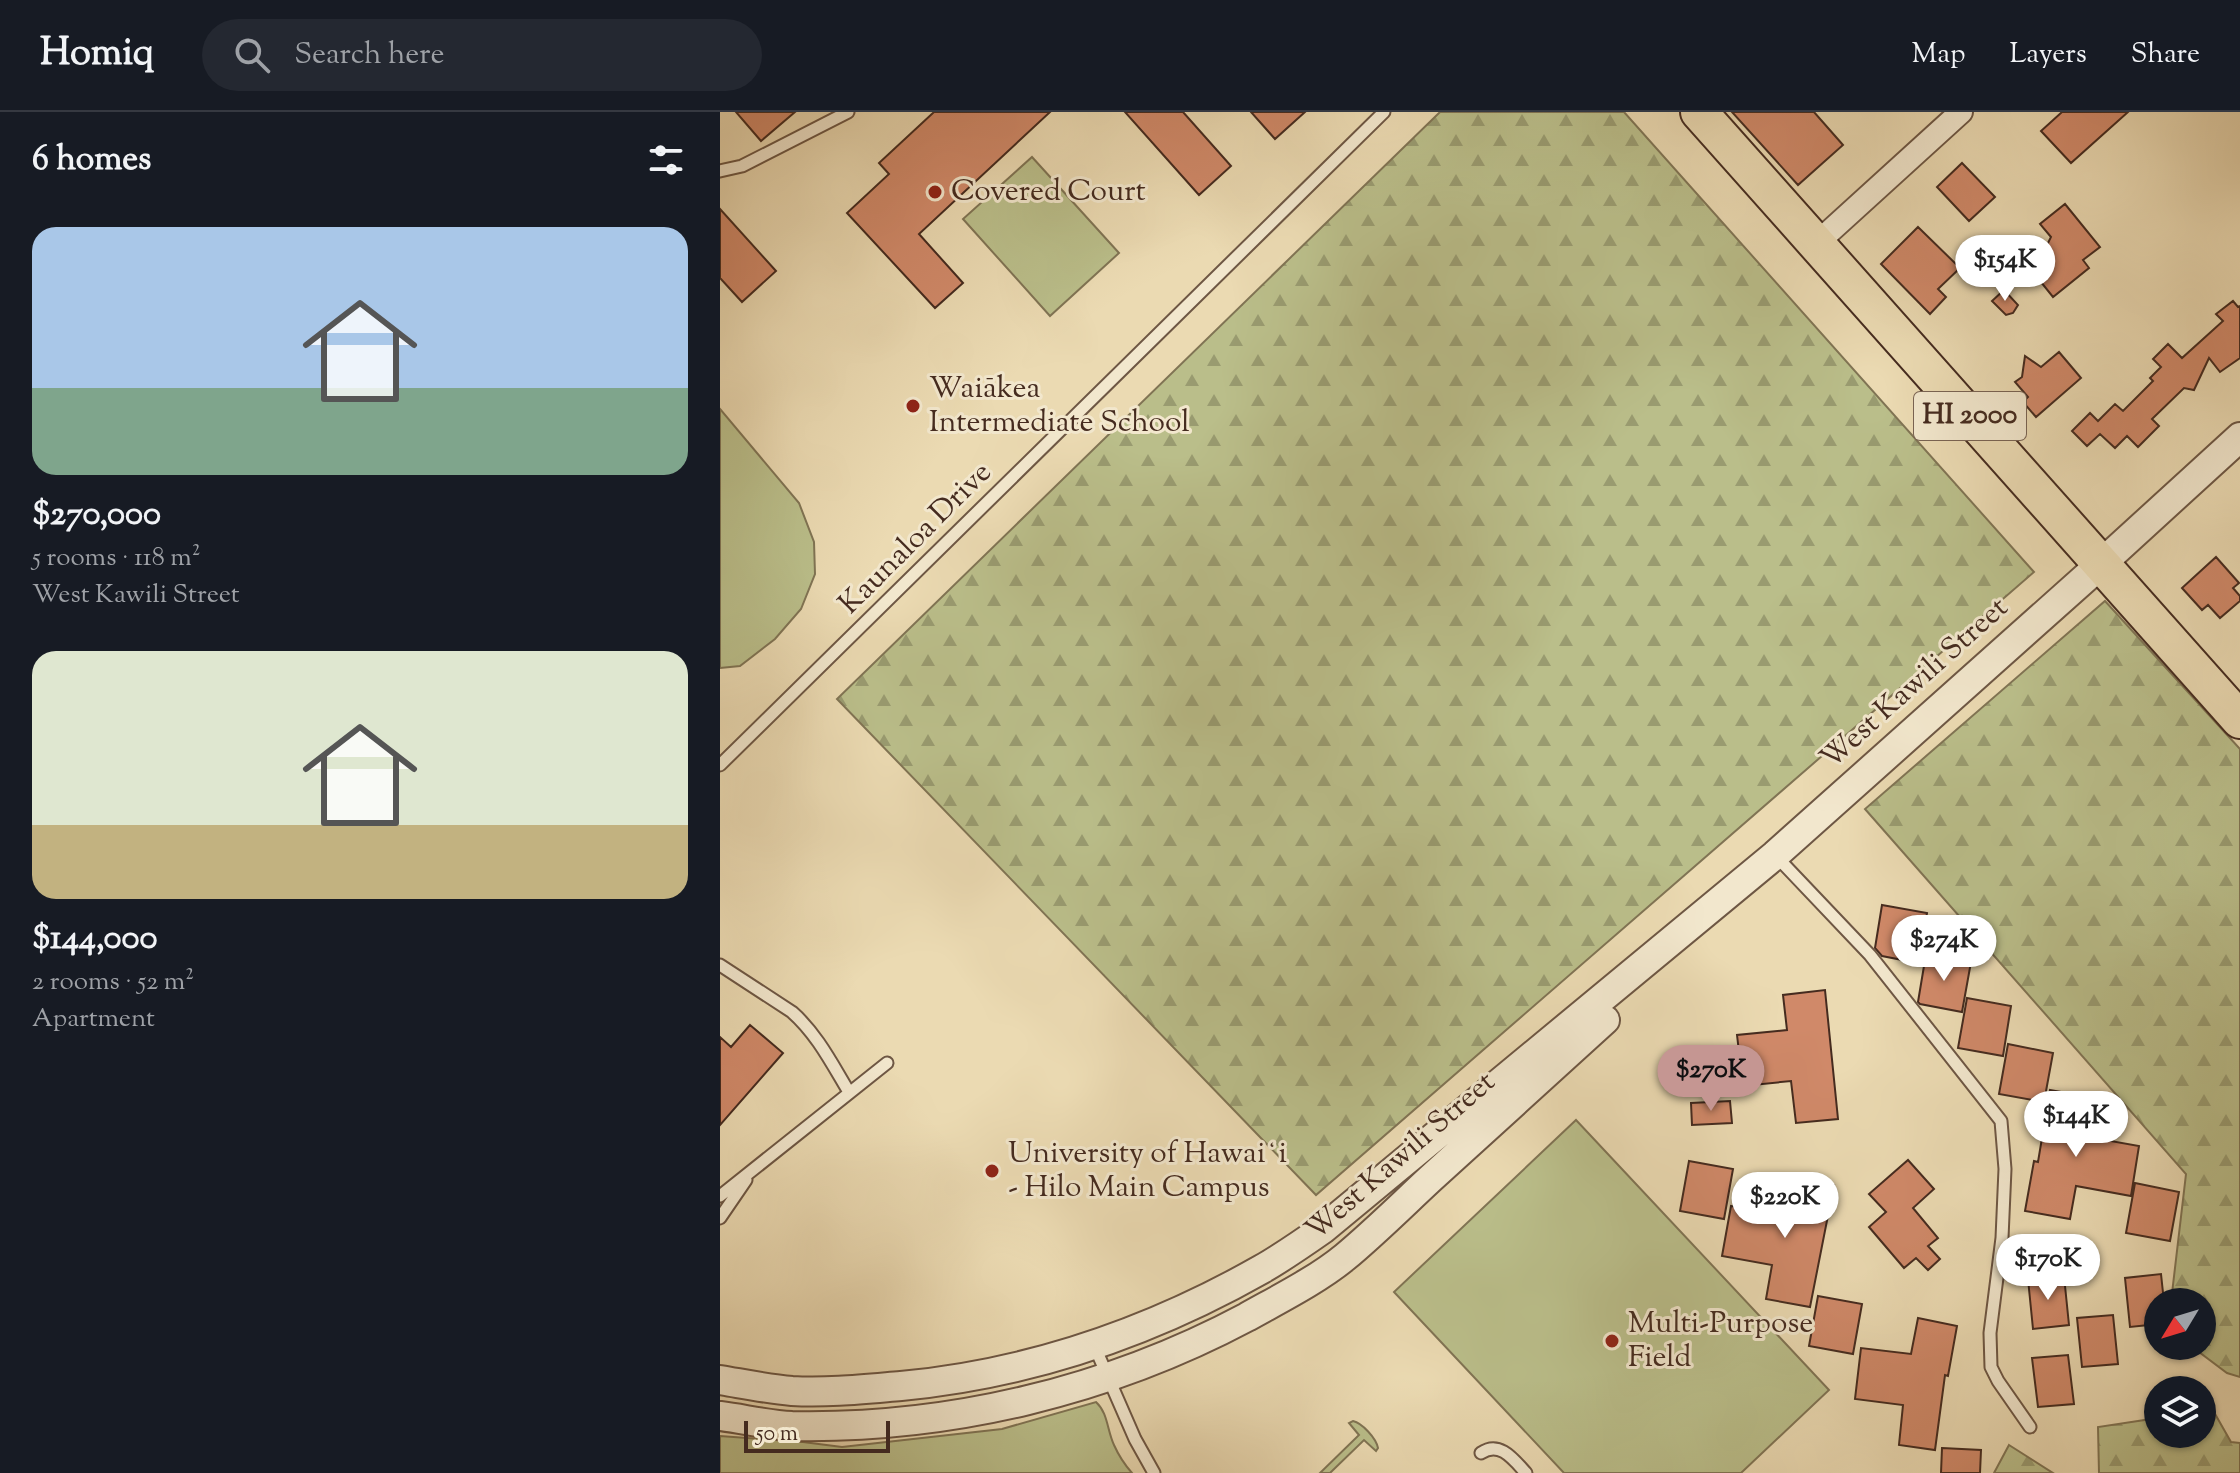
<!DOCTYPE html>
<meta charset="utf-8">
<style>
:root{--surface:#171b24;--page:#242831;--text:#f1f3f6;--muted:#9ea1a6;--line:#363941;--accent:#c59692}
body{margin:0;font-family:"Sorts Mill Goudy",serif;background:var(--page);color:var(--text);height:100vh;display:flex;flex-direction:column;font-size:30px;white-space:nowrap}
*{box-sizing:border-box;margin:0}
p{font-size:26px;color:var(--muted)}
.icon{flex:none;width:44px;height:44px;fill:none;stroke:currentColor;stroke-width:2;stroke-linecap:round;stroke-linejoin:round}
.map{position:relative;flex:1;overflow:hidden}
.side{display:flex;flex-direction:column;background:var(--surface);width:720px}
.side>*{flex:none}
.needle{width:52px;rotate:232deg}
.tools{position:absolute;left:1424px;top:1176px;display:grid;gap:16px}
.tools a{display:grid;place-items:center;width:72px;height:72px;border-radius:50%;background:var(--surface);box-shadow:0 2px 6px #0004;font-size:40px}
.scale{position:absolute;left:24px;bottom:20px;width:146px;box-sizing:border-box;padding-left:8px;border:4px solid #452b1f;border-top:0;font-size:22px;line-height:28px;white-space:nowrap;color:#452b1f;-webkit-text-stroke:6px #f2e7cd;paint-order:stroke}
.price{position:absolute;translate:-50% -68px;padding:0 18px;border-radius:28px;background:#fff;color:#222;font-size:26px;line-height:52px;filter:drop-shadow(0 2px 4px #0008)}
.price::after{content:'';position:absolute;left:50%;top:48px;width:24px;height:18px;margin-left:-12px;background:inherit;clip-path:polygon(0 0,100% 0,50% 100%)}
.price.on{background:var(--accent);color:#111}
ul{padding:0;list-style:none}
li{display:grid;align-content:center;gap:16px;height:424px;padding:0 32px}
li span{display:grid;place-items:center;height:248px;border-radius:24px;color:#555}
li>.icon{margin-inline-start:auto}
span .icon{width:144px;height:144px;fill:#fffc;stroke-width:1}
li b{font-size:34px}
h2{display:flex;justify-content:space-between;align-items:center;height:96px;padding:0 32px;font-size:34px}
header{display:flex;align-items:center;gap:48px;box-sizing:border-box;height:112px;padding:0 40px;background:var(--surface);border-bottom:2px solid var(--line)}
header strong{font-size:38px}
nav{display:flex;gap:44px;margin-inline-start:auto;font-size:28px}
.search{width:560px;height:72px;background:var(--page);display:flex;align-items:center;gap:20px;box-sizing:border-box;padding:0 28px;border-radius:44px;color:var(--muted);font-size:30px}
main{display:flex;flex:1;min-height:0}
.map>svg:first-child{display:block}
.grass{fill:#babe8a;stroke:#807454;stroke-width:2}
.forest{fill:url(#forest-firs);stroke:#807454;stroke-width:2}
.building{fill:#d08969;stroke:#452b1f;stroke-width:2}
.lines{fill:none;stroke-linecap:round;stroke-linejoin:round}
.service-casing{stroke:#6e5744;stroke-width:15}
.minor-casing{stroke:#6e5744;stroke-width:26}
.tertiary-casing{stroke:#6e5744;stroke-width:32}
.trunk-casing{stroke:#452b1f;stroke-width:40}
.service{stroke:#f2e7cd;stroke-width:11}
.minor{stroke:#f2e7cd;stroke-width:22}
.tertiary{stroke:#f2e7cd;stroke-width:28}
.trunk{stroke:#ebdab2;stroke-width:36}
.poi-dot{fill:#8f2418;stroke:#f2e7cd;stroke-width:3}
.labels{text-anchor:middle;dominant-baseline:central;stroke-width:6;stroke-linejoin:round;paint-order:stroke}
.shield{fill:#f2e7cd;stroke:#796353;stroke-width:2}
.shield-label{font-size:28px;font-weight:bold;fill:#452b1f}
.poi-label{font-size:30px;fill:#452b1f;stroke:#f2e7cd;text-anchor:start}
.street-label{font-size:30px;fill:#452b1f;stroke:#f2e7cd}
</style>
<header>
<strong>Homiq</strong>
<div class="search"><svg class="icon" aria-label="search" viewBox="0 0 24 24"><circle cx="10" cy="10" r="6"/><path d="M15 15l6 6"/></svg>Search here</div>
<nav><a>Map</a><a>Layers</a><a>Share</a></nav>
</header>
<main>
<section class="side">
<h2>6 homes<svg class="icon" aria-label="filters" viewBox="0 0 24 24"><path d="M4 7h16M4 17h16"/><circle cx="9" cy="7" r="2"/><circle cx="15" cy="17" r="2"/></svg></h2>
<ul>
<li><span style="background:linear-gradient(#a9c7e8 65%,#7fa58c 0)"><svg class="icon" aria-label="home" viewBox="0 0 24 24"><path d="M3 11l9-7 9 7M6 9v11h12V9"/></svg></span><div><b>$270,000</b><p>5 rooms · 118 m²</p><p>West Kawili Street</p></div></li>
<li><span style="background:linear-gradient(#dfe7d0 70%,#c2b280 0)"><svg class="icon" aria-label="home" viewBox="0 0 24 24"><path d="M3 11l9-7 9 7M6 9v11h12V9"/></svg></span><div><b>$144,000</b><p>2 rooms · 52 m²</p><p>Apartment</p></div></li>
</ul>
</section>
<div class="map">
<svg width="1520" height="1361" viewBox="0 0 1520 1361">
<defs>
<pattern id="forest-firs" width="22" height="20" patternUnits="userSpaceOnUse" patternTransform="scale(2)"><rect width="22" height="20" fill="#babe8a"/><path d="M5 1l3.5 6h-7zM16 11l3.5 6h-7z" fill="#999b70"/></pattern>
</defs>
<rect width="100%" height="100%" fill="#ebdab2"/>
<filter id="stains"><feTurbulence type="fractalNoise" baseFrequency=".0025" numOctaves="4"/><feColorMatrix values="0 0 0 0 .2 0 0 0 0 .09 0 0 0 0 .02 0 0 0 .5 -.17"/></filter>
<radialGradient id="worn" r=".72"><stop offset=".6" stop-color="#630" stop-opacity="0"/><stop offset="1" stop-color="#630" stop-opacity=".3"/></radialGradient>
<!-- grass -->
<path class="grass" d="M 312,45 L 399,141 L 330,204 L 243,107 Z
M 0,297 L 79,391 L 94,430 L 95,462 L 81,497 L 55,527 L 20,554 L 0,556 Z
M 856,1008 L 1109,1278 L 1021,1361 L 844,1361 L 674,1180 Z
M 376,1290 C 388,1301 387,1318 394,1333 C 398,1342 405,1353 412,1361 L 0,1361 L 0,1324 L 83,1330 L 122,1335 L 282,1317 Z
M 633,1309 C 642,1311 656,1326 658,1336 L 656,1339 L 644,1328 L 610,1361 L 600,1361 L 639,1323 L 629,1311 Z"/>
<!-- forest -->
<path class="forest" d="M 720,0 L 904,0 L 1314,460 L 596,1083 L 117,587 Z
M 1385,489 L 1520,637 L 1520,1265 L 1507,1261 L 1471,1234 L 1482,1234 L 1482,1190 L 1451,1190 L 1466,1062 L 1145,697 Z
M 1482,1279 L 1511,1330 L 1520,1331 L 1520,1361 L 1379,1361 L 1378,1315 L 1438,1306 L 1438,1322 L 1482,1322 Z
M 1289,1333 L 1333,1361 L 1274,1361 Z"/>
<!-- building -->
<path class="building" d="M 16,0 L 75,0 L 41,29 Z
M 214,0 L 330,0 L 199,122 L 243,171 L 215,196 L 127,101 L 169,62 L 159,51 Z
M 405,0 L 463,0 L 511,54 L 479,83 Z
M 531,0 L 585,0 L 555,27 Z
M 1012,0 L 1094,0 L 1123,33 L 1078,73 Z
M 1342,0 L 1408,0 L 1351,51 L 1321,19 Z
M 1242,51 L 1275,85 L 1249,109 L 1217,75 Z
M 1345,92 L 1380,135 L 1363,148 L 1369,156 L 1333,185 L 1308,154 L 1322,143 L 1331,125 L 1320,112 Z
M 0,97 L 56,159 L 22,190 L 0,166 Z
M 1198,115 L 1240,156 L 1218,177 L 1226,185 L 1210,202 L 1161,152 Z
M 1284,178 L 1298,193 L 1293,201 L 1286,203 L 1272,189 Z
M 1513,189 L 1518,195 L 1520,194 L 1520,246 L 1500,260 L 1489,246 L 1474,278 L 1464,276 L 1432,307 L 1439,314 L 1418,335 L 1407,324 L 1395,336 L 1380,322 L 1367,334 L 1352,319 L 1370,301 L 1378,309 L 1395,292 L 1403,299 L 1433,269 L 1430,266 L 1441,255 L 1433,247 L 1448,232 L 1462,246 L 1503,209 L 1496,202 Z
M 1339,240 L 1361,266 L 1316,305 L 1303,290 L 1308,285 L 1295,270 L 1302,265 L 1305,244 L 1321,255 Z
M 1496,445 L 1519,471 L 1513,476 L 1520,484 L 1520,489 L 1500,506 L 1488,493 L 1482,498 L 1462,476 Z
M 1162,793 L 1207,801 L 1198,851 L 1162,844 L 1155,836 Z
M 1206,842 L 1251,850 L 1242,900 L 1200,892 L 1198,890 Z
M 1105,878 L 1118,1007 L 1076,1011 L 1071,969 L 1023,974 L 1017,923 L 1067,918 L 1063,883 Z
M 1247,886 L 1291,894 L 1283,944 L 1238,936 Z
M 30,913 L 63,941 L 0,1013 L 0,925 L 11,935 Z
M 1288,932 L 1333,941 L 1324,990 L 1279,982 Z
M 1330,978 L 1375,986 L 1368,1025 L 1419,1034 L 1411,1084 L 1356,1074 L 1350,1107 L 1305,1099 L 1314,1049 L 1318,1050 Z
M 1010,989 L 1012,1011 L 972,1013 L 971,991 Z
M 1188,1048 L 1214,1077 L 1193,1096 L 1218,1126 L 1208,1134 L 1220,1147 L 1208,1158 L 1196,1146 L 1184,1156 L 1149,1115 L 1166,1100 L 1149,1082 Z
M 969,1049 L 1013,1057 L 1004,1107 L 960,1099 Z
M 1070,1065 L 1114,1073 L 1090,1195 L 1046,1187 L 1052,1153 L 1002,1144 L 1011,1094 L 1063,1104 Z
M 1415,1071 L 1459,1080 L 1450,1129 L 1406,1121 Z
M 1441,1162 L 1444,1190 L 1438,1190 L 1438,1212 L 1410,1215 L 1405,1166 Z
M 1344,1164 L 1349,1213 L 1313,1217 L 1308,1167 Z
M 1098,1184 L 1142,1192 L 1133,1242 L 1089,1234 Z
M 1393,1203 L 1398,1252 L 1362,1255 L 1357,1206 Z
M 1198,1206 L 1237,1214 L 1228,1264 L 1225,1263 L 1215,1338 L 1179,1333 L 1183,1293 L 1135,1287 L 1141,1236 L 1191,1242 Z
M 1348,1243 L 1354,1292 L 1318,1295 L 1312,1246 Z
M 1222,1336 L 1261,1338 L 1260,1361 L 1221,1361 Z"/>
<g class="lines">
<defs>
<path id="service" d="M 0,59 L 22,54 L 128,0
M 0,653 L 664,0
M 1055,743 L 1150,843 L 1281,1009 L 1285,1057 L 1282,1126 L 1270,1221 L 1271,1255 L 1278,1269 L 1310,1315
M 0,853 L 72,900 C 97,922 112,952 129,980
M 0,1084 L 167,951
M 0,1106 L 26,1068
M 374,1233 L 415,1327 L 434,1361
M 761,1341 C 780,1328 794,1348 806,1361"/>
<path id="minor" d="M 1097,131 L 1241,0"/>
<path id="tertiary" d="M 0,1268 C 24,1272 48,1277 72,1279 C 108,1281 145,1277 181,1274 C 308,1262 431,1220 542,1157 C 563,1145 583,1131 603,1117 L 1055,743 L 1381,452 L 1520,325
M 0,1304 C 24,1307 48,1313 72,1314 C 230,1317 388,1279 527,1205 C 559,1187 597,1168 625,1145 C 655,1120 682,1093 710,1067 C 768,1014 827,961 885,908"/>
<path id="trunk" d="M 979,0 L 1520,608"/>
</defs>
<!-- service casing -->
<use href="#service" class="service-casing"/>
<!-- minor casing -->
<use href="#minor" class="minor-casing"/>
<!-- tertiary casing -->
<use href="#tertiary" class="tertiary-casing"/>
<!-- trunk casing -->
<use href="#trunk" class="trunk-casing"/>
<!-- service -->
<use href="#service" class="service"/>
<!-- minor -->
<use href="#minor" class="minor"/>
<!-- tertiary -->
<use href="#tertiary" class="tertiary"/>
<!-- trunk -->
<use href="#trunk" class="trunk"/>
</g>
<!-- markers -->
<g class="poi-dot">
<circle cx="215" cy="80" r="8"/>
<circle cx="193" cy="294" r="8"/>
<circle cx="272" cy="1059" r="8"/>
<circle cx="892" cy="1229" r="8"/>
</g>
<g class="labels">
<!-- shield labels -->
<rect class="shield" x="1194" y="280" width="112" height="48" rx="6"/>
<g class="shield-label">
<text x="1250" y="304">HI 2000</text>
</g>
<!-- poi labels -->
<g class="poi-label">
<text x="231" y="80">Covered Court</text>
<text x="209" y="277">Waiākea<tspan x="209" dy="34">Intermediate School</tspan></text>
<text x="288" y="1042">University of Hawaiʻi<tspan x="288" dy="34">- Hilo Main Campus</tspan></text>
<text x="908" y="1212">Multi-Purpose<tspan x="908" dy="34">Field</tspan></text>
</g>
<!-- street labels -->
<g class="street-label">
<text transform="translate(196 427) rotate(-45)">Kaunaloa Drive</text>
<text transform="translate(1195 572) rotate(-42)">West Kawili Street</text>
<text transform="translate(681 1045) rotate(-41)">West Kawili Street</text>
</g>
</g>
<rect width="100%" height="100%" filter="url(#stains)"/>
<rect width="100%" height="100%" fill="url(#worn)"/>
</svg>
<div class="tools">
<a><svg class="needle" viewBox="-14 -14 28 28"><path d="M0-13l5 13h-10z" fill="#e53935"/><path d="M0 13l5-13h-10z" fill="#9ea1a6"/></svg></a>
<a><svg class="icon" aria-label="layers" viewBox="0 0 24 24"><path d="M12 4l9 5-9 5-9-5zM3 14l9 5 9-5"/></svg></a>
</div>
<div class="scale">50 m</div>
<b class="price" style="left:1285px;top:191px">$154K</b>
<b class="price" style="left:1224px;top:871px">$274K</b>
<b class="price on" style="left:991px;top:1001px">$270K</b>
<b class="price" style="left:1356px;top:1047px">$144K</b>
<b class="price" style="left:1065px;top:1128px">$220K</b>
<b class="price" style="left:1328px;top:1190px">$170K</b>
</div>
</main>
